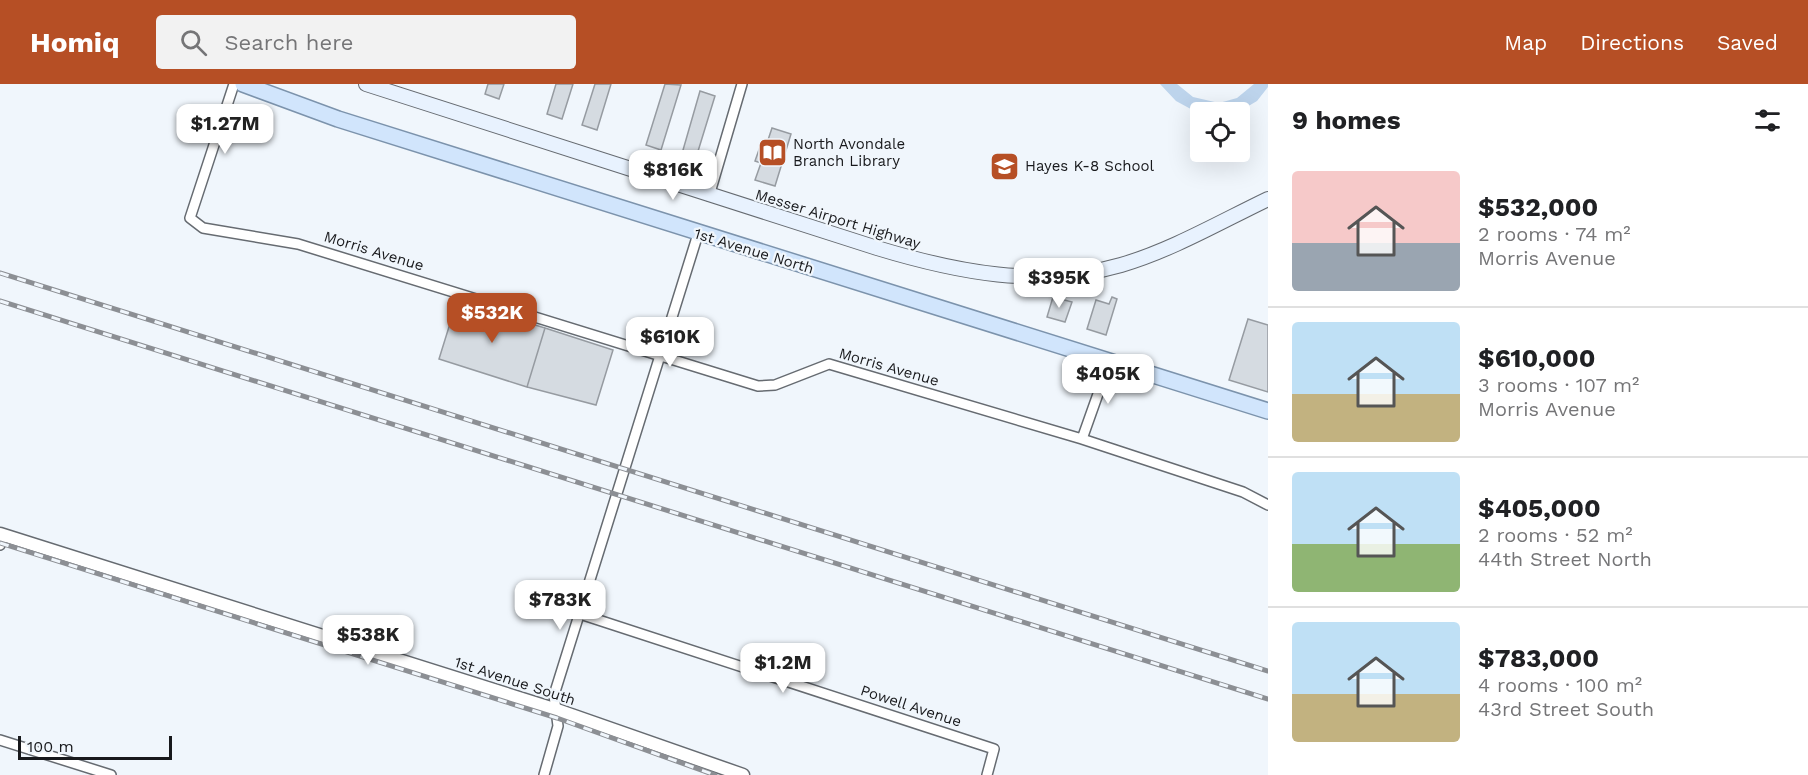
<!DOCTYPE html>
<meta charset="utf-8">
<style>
:root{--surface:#fff;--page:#f2f2f2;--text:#202124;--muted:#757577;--line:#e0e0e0;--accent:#b64f25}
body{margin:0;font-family:"Work Sans",sans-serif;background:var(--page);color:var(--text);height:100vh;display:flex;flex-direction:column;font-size:22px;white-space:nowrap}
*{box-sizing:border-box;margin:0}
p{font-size:20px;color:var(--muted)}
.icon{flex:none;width:33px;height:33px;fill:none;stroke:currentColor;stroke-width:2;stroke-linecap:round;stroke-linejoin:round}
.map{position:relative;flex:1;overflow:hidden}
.sheet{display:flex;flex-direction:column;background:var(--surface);width:540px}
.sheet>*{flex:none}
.tools{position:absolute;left:1190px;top:18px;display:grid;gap:12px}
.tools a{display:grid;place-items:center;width:60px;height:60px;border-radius:6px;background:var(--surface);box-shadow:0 6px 24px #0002;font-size:30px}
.scale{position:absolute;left:18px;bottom:15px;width:154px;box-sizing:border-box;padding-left:6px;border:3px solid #18191c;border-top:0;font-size:16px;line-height:21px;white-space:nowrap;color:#18191c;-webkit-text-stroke:4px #f0f6fc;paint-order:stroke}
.price{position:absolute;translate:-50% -51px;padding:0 14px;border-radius:12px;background:#fff;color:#222;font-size:20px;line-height:39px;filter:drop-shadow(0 2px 3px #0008)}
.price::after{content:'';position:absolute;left:50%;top:36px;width:18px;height:14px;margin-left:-9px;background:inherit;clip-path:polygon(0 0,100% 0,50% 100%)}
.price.selected{background:var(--accent);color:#fff}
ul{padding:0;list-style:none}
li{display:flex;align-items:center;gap:18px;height:150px;padding:0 24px}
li+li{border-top:2px solid var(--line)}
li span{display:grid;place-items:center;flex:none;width:168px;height:120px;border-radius:6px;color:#555}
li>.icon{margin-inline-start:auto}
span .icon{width:72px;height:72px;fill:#fffc;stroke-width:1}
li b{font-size:26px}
h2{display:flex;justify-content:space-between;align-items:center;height:72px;padding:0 24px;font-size:26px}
header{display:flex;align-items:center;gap:36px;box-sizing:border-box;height:84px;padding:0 30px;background:var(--accent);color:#fff}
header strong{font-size:28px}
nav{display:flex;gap:33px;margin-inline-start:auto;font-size:21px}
.search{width:420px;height:54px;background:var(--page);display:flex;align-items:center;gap:15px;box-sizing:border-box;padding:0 21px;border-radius:6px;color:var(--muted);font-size:22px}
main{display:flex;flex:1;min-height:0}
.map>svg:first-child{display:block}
.green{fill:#bdd4ec}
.building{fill:#d5dbe1;stroke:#969ba1;stroke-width:1.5}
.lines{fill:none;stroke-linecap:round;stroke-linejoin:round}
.minor-casing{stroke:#666b71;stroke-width:12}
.tertiary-casing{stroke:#666b71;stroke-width:15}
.secondary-casing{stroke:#666b71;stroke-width:16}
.primary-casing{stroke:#7c93ac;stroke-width:18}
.minor{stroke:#fff;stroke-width:9}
.tertiary{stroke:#fff;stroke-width:12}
.secondary{stroke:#e8f2fe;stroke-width:14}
.primary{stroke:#d1e5fc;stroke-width:15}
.rail-casing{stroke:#8c8f94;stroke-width:5}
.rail{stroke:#f0f6fc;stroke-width:3;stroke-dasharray:9;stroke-linecap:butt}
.labels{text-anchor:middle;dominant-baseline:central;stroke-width:4.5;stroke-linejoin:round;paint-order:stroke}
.poi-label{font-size:15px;fill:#18191c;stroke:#f0f6fc;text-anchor:start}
.street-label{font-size:15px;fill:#18191c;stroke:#f0f6fc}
</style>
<header>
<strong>Homiq</strong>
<div class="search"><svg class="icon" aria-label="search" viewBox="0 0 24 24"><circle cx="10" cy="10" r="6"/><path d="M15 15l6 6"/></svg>Search here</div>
<nav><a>Map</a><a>Directions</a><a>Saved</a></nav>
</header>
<main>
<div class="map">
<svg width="1268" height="691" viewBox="0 0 1268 691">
<rect width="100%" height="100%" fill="#f0f6fc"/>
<!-- green -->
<path class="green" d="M 1160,0 L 1177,0 L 1193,13 L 1219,19 L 1237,14 L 1254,0 L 1268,0 L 1268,3 L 1257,17 L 1240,27 L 1200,30 L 1176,17 Z"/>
<!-- building -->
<path class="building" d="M 488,0 L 504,0 L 499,15 L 485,10 Z
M 556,0 L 573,0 L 562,35 L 547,30 Z
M 595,0 L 611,0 L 597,46 L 582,41 Z
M 665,0 L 681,1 L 661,66 L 646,61 Z
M 700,7 L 715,12 L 695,77 L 681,73 Z
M 772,44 L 791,50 L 775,102 L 755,96 L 761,79 L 755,77 L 761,60 L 766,62 Z
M 1053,213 L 1072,218 L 1065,238 L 1047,233 Z
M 1112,213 L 1117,215 L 1106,251 L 1087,245 L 1096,216 L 1109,220 Z
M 457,217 L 545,244 L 527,303 L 439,275 Z
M 1248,235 L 1268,241 L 1268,308 L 1229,296 Z
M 545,244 L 613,266 L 596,321 L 527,303 Z"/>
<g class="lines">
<defs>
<path id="minor" d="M 234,0 L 190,134 L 203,144 L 298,160 L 758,302 L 775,301 L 829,280 L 1082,355 L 1243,408 L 1268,421
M 709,112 L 742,0
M 1082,355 L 1109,279
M 0,461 L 4,451
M 580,530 L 994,665 L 987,691
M 0,656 L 111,691
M 544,691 L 558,642 L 554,611 L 698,150"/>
<path id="tertiary" d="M 0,450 L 557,626 L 743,691"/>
<path id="secondary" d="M 366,0 L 877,164 C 956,188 1039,205 1121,181 C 1172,166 1220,138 1268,115"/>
<path id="primary" d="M 243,0 L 338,35 L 1268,327"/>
</defs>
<!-- minor casing -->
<use href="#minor" class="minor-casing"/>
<!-- tertiary casing -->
<use href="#tertiary" class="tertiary-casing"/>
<!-- secondary casing -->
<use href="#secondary" class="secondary-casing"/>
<!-- primary casing -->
<use href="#primary" class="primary-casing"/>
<!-- minor -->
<use href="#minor" class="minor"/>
<!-- tertiary -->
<use href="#tertiary" class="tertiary"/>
<!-- secondary -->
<use href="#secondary" class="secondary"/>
<!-- primary -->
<use href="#primary" class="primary"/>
<defs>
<path id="rail" d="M 0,189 L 1268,587
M 0,217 L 1268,615
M 0,459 L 557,634 L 715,691"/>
</defs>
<!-- rail casing -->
<use href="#rail" class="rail-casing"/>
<!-- rail -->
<use href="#rail" class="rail"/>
</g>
<!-- icons -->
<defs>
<symbol id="library-square" viewBox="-11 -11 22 22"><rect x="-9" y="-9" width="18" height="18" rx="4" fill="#b64f25" stroke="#f0f6fc"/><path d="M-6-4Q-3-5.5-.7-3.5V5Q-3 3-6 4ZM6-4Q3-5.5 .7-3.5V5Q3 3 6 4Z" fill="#fff"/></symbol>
<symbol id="school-square" viewBox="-11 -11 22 22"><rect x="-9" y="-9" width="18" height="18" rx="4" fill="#b64f25" stroke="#f0f6fc"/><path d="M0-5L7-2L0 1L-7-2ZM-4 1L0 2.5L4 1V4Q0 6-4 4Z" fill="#fff"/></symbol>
</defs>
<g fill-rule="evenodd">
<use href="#library-square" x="756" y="52" width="33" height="33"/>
<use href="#school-square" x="988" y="66" width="33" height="33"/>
</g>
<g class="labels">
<!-- poi labels -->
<g class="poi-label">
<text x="793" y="60">North Avondale<tspan x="793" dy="17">Branch Library</tspan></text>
<text x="1025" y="82">Hayes K-8 School</text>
</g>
<!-- street labels -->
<g class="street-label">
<text transform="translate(838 135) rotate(17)">Messer Airport Highway</text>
<text transform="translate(374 167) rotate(17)">Morris Avenue</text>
<text transform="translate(754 167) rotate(17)">1st Avenue North</text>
<text transform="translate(889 283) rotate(16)">Morris Avenue</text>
<text transform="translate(515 597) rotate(18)">1st Avenue South</text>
<text transform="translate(911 622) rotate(18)">Powell Avenue</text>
</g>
</g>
</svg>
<div class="tools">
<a><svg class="icon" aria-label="locate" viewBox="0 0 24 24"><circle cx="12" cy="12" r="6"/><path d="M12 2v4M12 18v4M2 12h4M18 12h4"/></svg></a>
</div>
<div class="scale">100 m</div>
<b class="price" style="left:225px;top:71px">$1.27M</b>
<b class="price" style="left:673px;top:117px">$816K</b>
<b class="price" style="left:1059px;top:225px">$395K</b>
<b class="price selected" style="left:492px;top:260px">$532K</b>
<b class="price" style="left:670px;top:284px">$610K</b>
<b class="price" style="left:1108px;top:321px">$405K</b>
<b class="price" style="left:560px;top:547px">$783K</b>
<b class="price" style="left:368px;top:582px">$538K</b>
<b class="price" style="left:783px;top:610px">$1.2M</b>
</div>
<section class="sheet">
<h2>9 homes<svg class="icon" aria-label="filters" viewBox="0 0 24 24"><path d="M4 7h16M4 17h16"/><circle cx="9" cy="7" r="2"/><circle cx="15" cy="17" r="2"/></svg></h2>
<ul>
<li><span style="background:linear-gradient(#f6c9c9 60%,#9aa5b1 0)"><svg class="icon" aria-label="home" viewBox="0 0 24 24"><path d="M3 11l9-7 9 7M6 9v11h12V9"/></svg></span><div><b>$532,000</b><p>2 rooms · 74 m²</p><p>Morris Avenue</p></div></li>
<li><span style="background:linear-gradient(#bfe0f5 60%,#c2b280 0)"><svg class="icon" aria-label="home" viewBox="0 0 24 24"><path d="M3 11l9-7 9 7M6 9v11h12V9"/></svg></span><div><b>$610,000</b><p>3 rooms · 107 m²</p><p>Morris Avenue</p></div></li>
<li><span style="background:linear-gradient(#bfe0f5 60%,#8fb573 0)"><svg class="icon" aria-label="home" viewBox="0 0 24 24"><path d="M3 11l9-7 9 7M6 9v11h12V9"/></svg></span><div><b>$405,000</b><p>2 rooms · 52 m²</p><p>44th Street North</p></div></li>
<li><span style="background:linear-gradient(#bfe0f5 60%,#c2b280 0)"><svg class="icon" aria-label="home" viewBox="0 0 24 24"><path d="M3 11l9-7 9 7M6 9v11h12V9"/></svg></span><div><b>$783,000</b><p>4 rooms · 100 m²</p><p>43rd Street South</p></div></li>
</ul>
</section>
</main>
